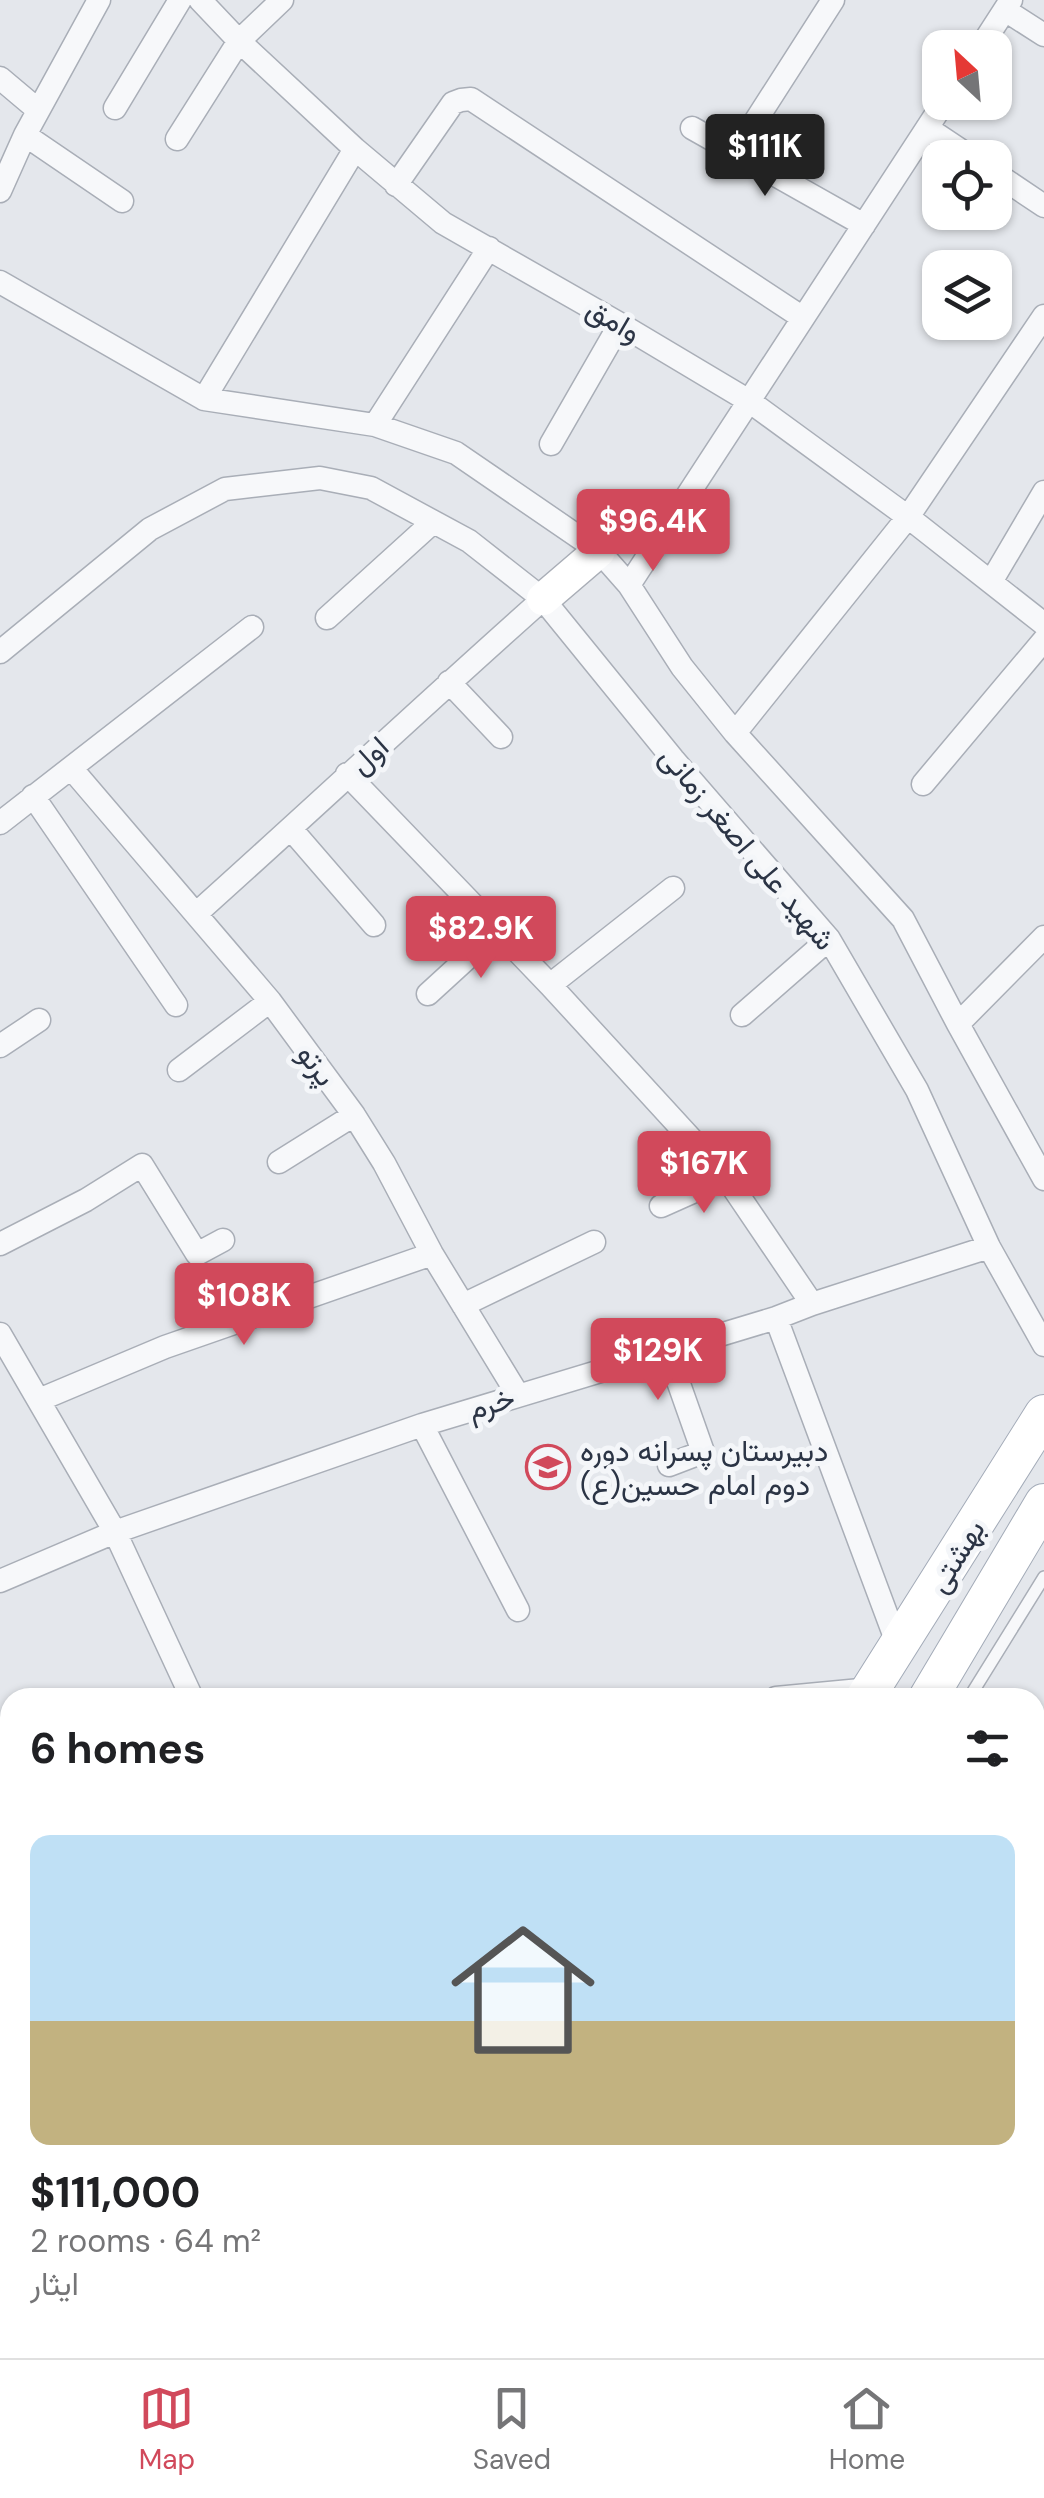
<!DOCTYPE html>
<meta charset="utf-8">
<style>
:root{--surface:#fff;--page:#f2f2f2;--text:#202124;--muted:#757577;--line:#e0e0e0;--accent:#d1495b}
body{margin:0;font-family:"DM Sans",Vazirmatn,sans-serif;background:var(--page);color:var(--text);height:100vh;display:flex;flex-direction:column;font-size:38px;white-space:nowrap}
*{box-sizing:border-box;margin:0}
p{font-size:32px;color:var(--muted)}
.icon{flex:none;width:55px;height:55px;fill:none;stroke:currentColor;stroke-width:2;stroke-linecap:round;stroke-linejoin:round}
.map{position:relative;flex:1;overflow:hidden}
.drawer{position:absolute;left:0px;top:1688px;width:1045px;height:672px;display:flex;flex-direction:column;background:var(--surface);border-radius:30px 30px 0 0;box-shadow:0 2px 8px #0004}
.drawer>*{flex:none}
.needle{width:65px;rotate:334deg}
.tools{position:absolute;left:922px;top:30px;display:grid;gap:20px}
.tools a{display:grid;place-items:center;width:90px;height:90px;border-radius:20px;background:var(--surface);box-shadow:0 2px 8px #0004;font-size:50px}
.price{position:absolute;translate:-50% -85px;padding:0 22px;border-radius:10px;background:var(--accent);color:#fff;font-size:32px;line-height:65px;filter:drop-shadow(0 2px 5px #0008)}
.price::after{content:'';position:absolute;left:50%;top:60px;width:30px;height:22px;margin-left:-15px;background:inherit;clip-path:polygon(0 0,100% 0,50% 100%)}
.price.selected{background:#222;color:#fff}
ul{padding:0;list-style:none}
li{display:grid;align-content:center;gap:20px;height:530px;padding:0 30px}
li span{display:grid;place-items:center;height:310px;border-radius:20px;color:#555}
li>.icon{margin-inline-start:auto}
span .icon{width:180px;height:180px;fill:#fffc;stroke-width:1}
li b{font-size:42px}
h2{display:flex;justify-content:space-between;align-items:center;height:120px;padding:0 30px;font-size:42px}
.menu{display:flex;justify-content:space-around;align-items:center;height:140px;border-top:2px solid var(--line);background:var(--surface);font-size:28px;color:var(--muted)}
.menu a{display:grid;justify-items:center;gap:5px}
.menu .selected{color:var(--accent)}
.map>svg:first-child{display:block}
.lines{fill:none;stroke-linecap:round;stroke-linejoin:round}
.lane-casing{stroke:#a9aeb7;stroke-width:14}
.street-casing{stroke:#a9aeb7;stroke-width:25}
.secondary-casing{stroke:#a9aeb7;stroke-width:35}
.primary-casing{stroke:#a3abb8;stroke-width:40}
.lane{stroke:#f7f8fa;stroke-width:11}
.street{stroke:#f7f8fa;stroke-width:22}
.secondary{stroke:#fff;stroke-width:32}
.primary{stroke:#fff;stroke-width:38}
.labels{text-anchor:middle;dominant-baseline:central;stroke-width:10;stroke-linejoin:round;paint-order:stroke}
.street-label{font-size:30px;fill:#2b3445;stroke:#f4f6f9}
.poi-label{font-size:30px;fill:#2b3445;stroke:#f4f6f9;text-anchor:start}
</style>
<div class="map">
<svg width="1044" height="2358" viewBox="0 0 1044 2358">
<rect width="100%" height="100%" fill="#e4e7ec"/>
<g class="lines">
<defs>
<path id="lane" d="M 969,1698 L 1044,1577
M 150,2350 L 151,2358
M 441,2350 L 448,2358"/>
<path id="street" d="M 200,0 L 239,41 L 355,149 L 443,223 L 620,324 L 749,401 L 908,517 L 1044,624
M 1005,10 L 1044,35
M 980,48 L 1011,0
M 0,78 L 38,110
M 115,108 L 180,0
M 692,128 L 864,225
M 927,128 L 972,158
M 25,135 L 122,201
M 177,139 L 239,41 L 282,0
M 735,153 L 833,0
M 995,173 L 1044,206
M 396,185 L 453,103 L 461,100 L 471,99 L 803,318
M 0,191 L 25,135 L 99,0
M 0,282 L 204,399 L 375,425 L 456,453 L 599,551 L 629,585 L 682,667 L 735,733 L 903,919 L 958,1024 L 1044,1179
M 204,399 L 355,149
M 375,425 L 489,248
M 551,444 L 620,324
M 991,582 L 1044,492
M 629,585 L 944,102
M 327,618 L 433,522
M 0,652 L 150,529 L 225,489 L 320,478 L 371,488 L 469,541 L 543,599 L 673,759 L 829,939 L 917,1090 L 989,1247 L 1044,1345
M 449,682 L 501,737
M 735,733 L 908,517 L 1044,316
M 71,768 L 270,1001 L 354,1115 L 384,1163 L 432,1254 L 518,1395
M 347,774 L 550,985 L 726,1177 L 812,1304
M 923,784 L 1044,640
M 33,796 L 176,1005
M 0,823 L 252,627
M 291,829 L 374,925
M 197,913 C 313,809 427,702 543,599
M 550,985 L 673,888
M 428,994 L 498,930
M 742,1015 L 829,939
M 958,1024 L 1044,937
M 0,1046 L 39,1020
M 179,1070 L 270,1001
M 279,1162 L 354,1115
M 661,1206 L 726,1177
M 0,1244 L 86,1200 L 142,1165 L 197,1254 L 223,1240
M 463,1305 L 594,1242
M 776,1318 L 899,1648
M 0,1334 L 115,1532 L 192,1698
M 667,1350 L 703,1452 L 669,1465
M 39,1400 L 165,1347 L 432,1254
M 422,1425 L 518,1610
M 0,1581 L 115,1532 L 422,1425 L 776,1318 L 812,1304 L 989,1247
M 776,1698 L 871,1689
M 1035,1870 L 1044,1865
M 0,2047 L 10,2043
M 1035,2120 L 1044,2106
M 1035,2245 L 1044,2251
M 1035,2286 L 1044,2274
M 703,2350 L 714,2358
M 885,2358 L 890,2350"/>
<path id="secondary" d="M 543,599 L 599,551"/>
<path id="primary" d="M 865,1698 L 1044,1414
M 928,1698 L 1044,1503
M 472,2358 L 477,2350
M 522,2358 L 527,2350"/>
</defs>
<!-- lane casing -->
<use href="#lane" class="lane-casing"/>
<!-- street casing -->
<use href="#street" class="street-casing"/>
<!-- secondary casing -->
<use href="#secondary" class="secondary-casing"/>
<!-- primary casing -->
<use href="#primary" class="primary-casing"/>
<!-- lane -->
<use href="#lane" class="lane"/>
<!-- street -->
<use href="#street" class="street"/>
<!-- secondary -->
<use href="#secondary" class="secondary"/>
<!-- primary -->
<use href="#primary" class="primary"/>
</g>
<!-- icons -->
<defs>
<symbol id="school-ring" viewBox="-11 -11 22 22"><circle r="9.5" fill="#f4f6f9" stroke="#d1495b" stroke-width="1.5"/><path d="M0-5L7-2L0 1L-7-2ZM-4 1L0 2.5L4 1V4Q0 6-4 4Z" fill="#d1495b"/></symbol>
</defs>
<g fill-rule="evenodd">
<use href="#school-ring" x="523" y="1442" width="50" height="50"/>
</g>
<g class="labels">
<!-- street labels -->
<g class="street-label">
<text transform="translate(614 320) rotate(30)">وامق</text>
<text transform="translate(369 755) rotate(-42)">اول</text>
<text transform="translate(748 848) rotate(50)">شهید علی اصغر زمانی</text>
<text transform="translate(317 1065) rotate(54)">پرتو</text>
<text transform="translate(491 1403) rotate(-17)">خرم</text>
<text transform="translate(956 1556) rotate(-58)">بهشتی</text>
</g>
<!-- poi labels -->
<g class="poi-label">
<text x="580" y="1450">دبیرستان پسرانه دوره<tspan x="580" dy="34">دوم امام حسین(ع)</tspan></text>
</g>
</g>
</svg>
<div class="tools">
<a><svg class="needle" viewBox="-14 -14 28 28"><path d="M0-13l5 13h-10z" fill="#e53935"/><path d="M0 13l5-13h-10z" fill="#757577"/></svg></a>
<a><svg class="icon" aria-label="locate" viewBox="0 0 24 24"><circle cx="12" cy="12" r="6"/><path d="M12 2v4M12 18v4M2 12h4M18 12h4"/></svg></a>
<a><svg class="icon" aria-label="layers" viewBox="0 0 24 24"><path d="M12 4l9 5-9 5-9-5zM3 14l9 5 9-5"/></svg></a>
</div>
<b class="price selected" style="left:765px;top:199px">$111K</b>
<b class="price" style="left:653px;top:574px">$96.4K</b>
<b class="price" style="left:481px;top:981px">$82.9K</b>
<b class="price" style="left:704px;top:1216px">$167K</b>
<b class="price" style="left:244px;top:1348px">$108K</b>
<b class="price" style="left:658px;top:1403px">$129K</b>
<section class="drawer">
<h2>6 homes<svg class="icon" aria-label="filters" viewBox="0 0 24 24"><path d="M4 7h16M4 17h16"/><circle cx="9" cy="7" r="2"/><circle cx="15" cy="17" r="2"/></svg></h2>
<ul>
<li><span style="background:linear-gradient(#bfe0f5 60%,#c2b280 0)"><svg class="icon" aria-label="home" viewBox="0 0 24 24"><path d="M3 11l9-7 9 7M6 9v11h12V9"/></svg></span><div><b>$111,000</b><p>2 rooms · 64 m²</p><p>ایثار</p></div></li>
</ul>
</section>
</div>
<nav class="menu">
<a class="selected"><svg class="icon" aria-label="map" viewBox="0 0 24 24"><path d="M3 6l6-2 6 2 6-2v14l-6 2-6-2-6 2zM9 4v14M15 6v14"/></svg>Map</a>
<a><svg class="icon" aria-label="saved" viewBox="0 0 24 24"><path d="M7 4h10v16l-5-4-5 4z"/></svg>Saved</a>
<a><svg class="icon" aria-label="home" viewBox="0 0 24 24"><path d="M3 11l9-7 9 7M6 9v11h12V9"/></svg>Home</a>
</nav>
